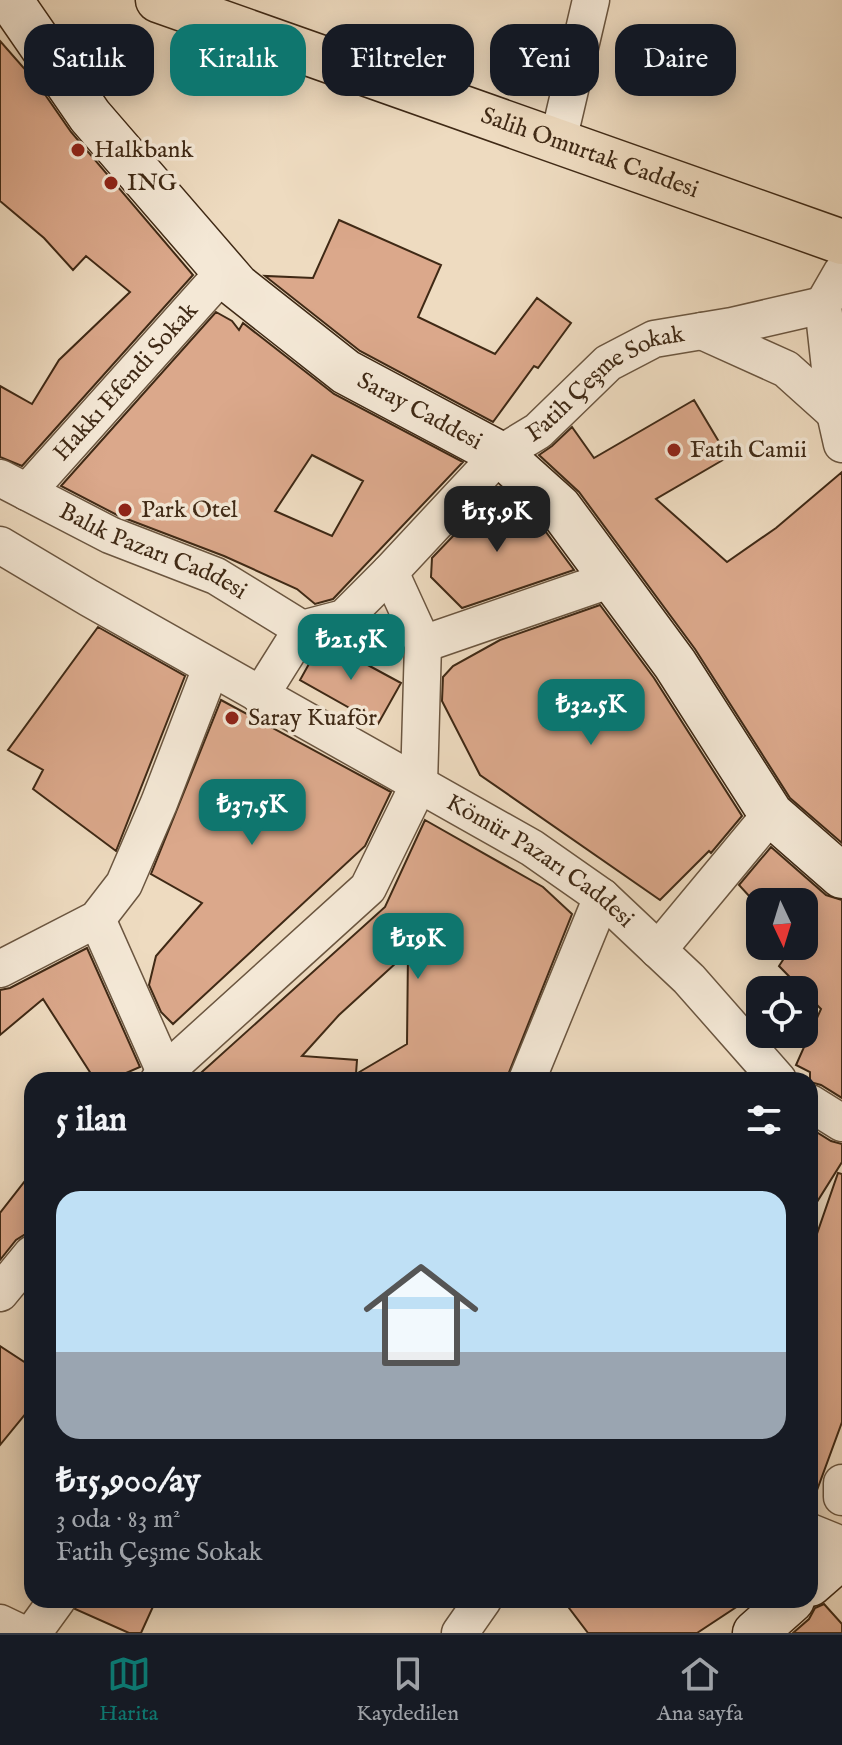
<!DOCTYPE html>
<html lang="tr">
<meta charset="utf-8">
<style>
:root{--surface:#171b24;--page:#242831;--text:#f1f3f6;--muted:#9ea1a6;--line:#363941;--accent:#0f766e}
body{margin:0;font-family:"IM FELL English",serif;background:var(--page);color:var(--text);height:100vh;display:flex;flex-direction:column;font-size:30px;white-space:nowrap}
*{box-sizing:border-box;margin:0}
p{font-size:26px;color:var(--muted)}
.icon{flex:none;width:44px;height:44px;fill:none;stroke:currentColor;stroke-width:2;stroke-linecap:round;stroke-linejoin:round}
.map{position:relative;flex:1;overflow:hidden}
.side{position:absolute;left:24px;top:1072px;width:794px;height:536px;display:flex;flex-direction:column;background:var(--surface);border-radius:24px;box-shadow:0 4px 20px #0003}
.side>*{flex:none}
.guide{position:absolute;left:24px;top:24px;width:794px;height:72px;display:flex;gap:16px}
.needle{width:52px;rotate:176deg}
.tools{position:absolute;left:746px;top:888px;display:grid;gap:16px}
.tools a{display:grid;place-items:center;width:72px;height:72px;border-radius:16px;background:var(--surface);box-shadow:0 4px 20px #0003;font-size:40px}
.price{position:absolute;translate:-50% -68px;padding:0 18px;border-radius:16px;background:var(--accent);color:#fff;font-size:26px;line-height:52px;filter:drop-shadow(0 2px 4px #0008)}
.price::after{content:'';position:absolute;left:50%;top:48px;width:24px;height:18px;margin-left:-12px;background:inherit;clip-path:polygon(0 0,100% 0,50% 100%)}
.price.current{background:#222;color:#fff}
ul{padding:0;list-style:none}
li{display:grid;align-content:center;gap:16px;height:424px;padding:0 32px}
li span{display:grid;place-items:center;height:248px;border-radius:24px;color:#555}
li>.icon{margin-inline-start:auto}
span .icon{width:144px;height:144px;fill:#fffc;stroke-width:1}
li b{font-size:34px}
h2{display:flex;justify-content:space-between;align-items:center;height:96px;padding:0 32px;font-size:34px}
.chip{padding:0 28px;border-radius:24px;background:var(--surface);box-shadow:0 4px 20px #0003;font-size:28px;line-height:72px}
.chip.current{background:var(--accent);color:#fff}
.dock{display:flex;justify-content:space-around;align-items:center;height:112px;border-top:2px solid var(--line);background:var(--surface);font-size:22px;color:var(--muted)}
.dock a{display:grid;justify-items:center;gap:4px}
.dock .current{color:var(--accent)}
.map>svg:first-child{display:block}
.building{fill:#dba88b;stroke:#3f2915;stroke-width:2;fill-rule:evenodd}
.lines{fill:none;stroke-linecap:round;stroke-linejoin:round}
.street-casing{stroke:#6b5640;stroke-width:39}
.secondary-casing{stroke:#3f2915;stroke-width:47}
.primary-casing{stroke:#3f2915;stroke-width:47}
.street{stroke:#f4e8d6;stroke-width:36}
.secondary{stroke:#f4e8d6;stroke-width:44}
.primary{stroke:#eedbc0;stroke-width:44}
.poi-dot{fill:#8f2418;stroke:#f4e8d6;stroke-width:3}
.labels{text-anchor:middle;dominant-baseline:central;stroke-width:7;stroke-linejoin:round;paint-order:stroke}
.poi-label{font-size:24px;fill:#3f2915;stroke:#f4e8d6;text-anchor:start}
.street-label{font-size:24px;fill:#3f2915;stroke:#f4e8d6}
</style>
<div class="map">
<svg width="842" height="1633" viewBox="0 0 842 1633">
<rect width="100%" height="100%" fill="#eedbc0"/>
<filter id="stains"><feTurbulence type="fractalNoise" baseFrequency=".0025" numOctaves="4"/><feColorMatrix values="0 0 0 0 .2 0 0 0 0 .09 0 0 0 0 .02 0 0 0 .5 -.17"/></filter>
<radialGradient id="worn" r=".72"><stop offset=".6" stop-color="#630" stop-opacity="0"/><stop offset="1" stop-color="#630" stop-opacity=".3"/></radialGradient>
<!-- building -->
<path class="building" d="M 0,41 L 37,83 L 71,132 L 193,275 L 22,466 L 0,457 L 0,386 L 32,404 L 59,360 L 130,292 L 86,256 L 73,270 L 44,238 L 0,201 Z
M 339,220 L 441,265 L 418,317 L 495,354 L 537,298 L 571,323 L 538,368 L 534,366 L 493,422 L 360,351 L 265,276 L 313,278 Z
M 216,312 L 232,321 L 239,330 L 243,323 L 334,394 L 463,462 L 333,599 L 315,604 L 297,589 L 224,556 L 119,516 L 61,486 ZM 312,455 L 363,481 L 332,536 L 275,511 Z
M 694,400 L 728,457 L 656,499 L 727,562 L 776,528 L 842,472 L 842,843 L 790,798 L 695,649 L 579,492 L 539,455 L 552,446 L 572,427 L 594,458 Z
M 500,487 L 540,524 L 574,570 L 462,608 L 431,577 L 432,558 Z
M 600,605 L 654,678 L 742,816 L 711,853 L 709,851 L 660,900 L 480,775 L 442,701 L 443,677 L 453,666 L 500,640 Z
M 98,627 L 185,676 L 116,851 L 33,789 L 43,770 L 8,750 Z
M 329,644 L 401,683 L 378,724 L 300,680 L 319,646 Z
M 221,700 L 391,792 L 365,846 L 173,1024 L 161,1012 L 149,985 L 156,956 L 202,903 L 151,874 Z
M 425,820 L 543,887 L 572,914 L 506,1080 L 193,1080 L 385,907 ZM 408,952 L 407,1044 L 356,1074 L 357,1060 L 302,1056 L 339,1015 Z
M 771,847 L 826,895 L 842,900 L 842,1098 L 821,1085 L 810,1082 L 810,1072 L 796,1065 L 821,1009 L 779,966 L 792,946 L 804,946 L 804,902 L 760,902 L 760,908 L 739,885 Z
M 87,948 L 140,1067 L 110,1080 L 95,1080 L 43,999 L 0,1035 L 0,990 L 10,988 Z
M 810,1128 L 831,1141 L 842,1144 L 842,1162 L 810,1213 Z
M 32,1172 L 32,1234 L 24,1235 L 16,1240 L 0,1260 L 0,1213 Z
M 838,1173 L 842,1174 L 842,1422 L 813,1501 L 810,1500 L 810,1254 Z
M 0,1346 L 32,1367 L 32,1406 L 0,1445 Z
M 78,1600 L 156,1600 L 141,1633 L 129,1633 L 75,1609 Z
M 563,1600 L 747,1600 L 697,1633 L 588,1633 Z
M 824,1604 L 842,1624 L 842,1633 L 793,1633 L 809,1619 L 815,1608 Z"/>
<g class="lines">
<defs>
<g id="street">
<path d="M 558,141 L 591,0"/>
<path d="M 842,272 L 823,305 L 835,413 L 842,444"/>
<path d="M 702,331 L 786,369 L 835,413"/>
<path id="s1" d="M 0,478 L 110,535 L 216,576 L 302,629"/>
<path id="s2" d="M 27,492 L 224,272"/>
<path id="s3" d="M 0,545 L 89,598 L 532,848 L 602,897 L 689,979 L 778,1080"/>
<path d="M 423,644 L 612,579"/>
<path id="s4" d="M 260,696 L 302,629 L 344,618 L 390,572 L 500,454 L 538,431 L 608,363 L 654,339 L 732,326 L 823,305"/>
<path d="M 97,919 L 165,1072"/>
<path d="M 658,950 L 771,814"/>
<path d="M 0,969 L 97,919 L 124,884 L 159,803 L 211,668"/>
<path d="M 159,1080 L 165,1072 L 368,888 L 419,784 L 423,644 L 390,572"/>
<path d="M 527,1080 L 602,897"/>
<path d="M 810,1103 L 842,1123"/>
<path d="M 0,1293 L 32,1254"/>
<path d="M 842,1483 L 842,1497"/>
<path d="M 810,1532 L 842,1545"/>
<path d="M 0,1623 L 21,1633"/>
<path d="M 33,1633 L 57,1600"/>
<path d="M 460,1633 L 483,1600"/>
</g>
<g id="secondary">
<path id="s5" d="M 10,0 L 90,116 L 237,286 L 346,372 L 500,454 L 559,507 L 675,664 L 771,814 L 842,876"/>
<path d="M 810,1584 L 842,1556"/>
<path d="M 755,1633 L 792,1600"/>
</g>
<g id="primary">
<path id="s6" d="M 158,0 L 842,242"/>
</g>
</defs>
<!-- street casing -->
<use href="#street" class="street-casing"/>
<!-- secondary casing -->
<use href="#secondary" class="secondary-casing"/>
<!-- primary casing -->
<use href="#primary" class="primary-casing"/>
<!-- street -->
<use href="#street" class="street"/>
<!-- secondary -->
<use href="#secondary" class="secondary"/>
<!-- primary -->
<use href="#primary" class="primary"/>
</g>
<!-- markers -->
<g class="poi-dot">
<circle cx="78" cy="150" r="8"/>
<circle cx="111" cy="183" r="8"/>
<circle cx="674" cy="450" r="8"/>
<circle cx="125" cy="510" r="8"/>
<circle cx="232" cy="718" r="8"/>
</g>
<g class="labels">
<!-- poi labels -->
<g class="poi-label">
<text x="94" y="150">Halkbank</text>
<text x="127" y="183">ING</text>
<text x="690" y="450">Fatih Camii</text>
<text x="141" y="510">Park Otel</text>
<text x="248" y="718">Saray Kuaför</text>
</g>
<!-- street labels -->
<g class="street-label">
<text stroke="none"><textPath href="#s6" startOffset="458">Salih Omurtak Caddesi</textPath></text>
<text stroke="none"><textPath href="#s2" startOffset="148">Hakkı Efendi Sokak</textPath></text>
<text stroke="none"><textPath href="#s4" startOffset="478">Fatih Çeşme Sokak</textPath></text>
<text stroke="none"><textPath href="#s5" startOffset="588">Saray Caddesi</textPath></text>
<text stroke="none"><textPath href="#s1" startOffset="170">Balık Pazarı Caddesi</textPath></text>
<text stroke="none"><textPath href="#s3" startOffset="626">Kömür Pazarı Caddesi</textPath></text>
</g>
</g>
<rect width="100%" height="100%" filter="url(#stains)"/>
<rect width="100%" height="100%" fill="url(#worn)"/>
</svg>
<div class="tools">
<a><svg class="needle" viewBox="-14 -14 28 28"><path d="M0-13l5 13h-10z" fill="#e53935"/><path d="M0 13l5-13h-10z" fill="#9ea1a6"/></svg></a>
<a><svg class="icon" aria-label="locate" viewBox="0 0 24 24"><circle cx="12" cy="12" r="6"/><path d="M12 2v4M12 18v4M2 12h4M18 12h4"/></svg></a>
</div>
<b class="price current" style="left:497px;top:554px">₺15.9K</b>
<b class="price" style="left:351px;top:682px">₺21.5K</b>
<b class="price" style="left:591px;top:747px">₺32.5K</b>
<b class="price" style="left:252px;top:847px">₺37.5K</b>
<b class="price" style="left:418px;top:981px">₺19K</b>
<div class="guide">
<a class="chip">Satılık</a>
<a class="chip current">Kiralık</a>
<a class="chip">Filtreler</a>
<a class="chip">Yeni</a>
<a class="chip">Daire</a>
</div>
<section class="side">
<h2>5 ilan<svg class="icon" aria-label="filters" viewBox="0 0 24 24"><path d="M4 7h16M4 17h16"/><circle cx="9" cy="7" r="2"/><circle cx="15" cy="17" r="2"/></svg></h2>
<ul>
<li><span style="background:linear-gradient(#bfe0f5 65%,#9aa5b1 0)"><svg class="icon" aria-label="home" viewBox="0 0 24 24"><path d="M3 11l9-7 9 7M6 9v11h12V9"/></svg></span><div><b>₺15,900/ay</b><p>3 oda · 83 m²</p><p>Fatih Çeşme Sokak</p></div></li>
</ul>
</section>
</div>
<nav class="dock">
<a class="current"><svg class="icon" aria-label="map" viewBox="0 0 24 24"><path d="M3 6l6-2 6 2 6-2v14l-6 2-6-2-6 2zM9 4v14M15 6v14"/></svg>Harita</a>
<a><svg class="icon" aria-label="saved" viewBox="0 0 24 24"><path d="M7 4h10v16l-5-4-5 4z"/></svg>Kaydedilen</a>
<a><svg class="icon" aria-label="home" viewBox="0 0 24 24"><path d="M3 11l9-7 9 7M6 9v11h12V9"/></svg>Ana sayfa</a>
</nav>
